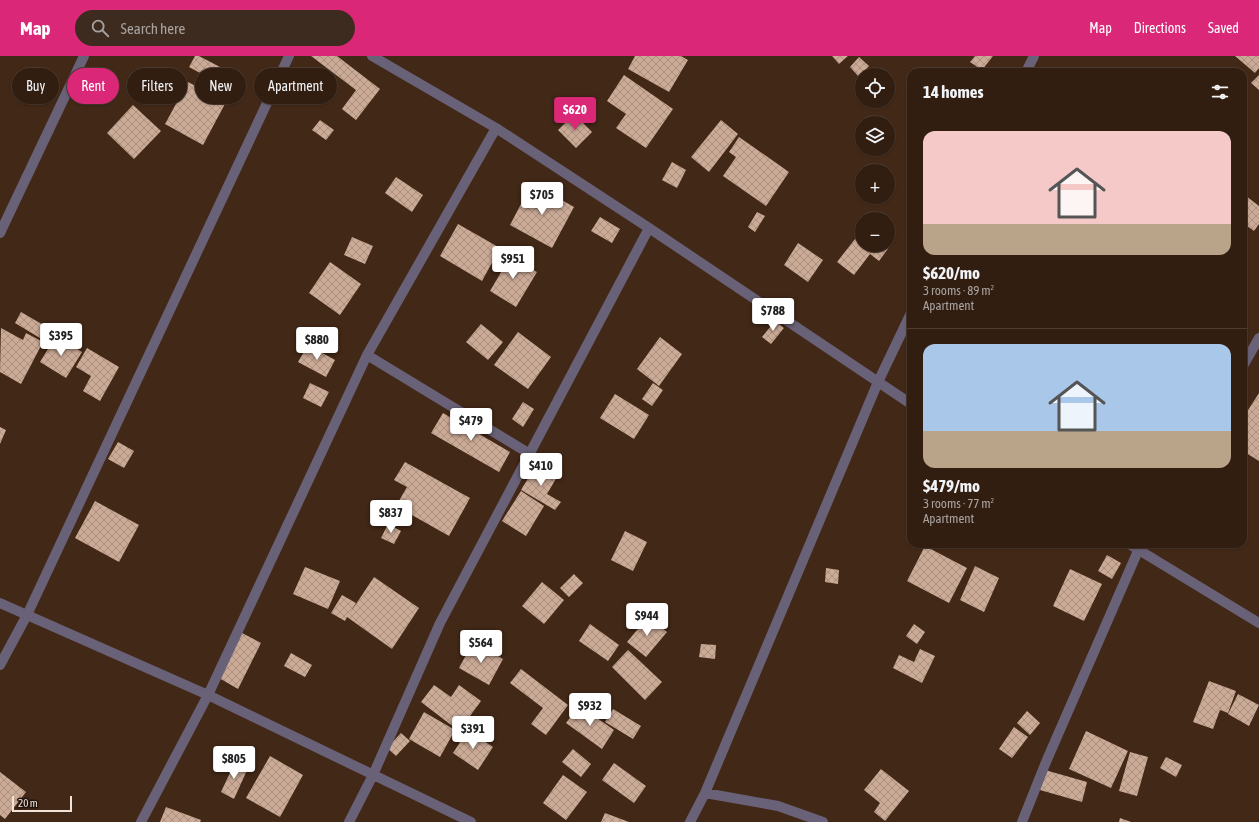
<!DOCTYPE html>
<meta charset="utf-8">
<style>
:root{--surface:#321e11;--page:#3d2b1f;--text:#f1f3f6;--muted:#a8a29f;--line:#4d3c31;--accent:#db2777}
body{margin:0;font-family:"Asap Condensed",sans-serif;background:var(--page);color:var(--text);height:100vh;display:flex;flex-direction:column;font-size:15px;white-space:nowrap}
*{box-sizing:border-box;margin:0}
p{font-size:13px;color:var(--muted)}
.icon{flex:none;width:22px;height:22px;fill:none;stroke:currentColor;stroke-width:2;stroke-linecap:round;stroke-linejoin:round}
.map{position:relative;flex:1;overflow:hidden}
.panel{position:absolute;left:907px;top:12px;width:340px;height:480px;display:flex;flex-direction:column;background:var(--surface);border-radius:12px;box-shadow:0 1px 3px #0004,0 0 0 1px var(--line)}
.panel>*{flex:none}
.hud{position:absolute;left:12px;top:12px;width:380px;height:36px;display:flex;gap:8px}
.buttons{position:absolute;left:855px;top:12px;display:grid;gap:8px}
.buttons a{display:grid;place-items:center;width:40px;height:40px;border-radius:50%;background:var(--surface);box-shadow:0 1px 3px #0004,0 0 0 1px var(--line);font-size:20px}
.scale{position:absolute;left:12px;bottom:10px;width:60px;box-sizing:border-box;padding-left:4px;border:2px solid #f3e2d7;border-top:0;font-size:11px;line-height:14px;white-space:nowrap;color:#f3e2d7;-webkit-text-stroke:3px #20140d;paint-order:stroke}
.price{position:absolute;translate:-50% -34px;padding:0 9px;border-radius:4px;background:#fff;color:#222;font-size:13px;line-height:26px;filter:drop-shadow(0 1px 2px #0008)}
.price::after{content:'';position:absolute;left:50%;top:24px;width:12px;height:9px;margin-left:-6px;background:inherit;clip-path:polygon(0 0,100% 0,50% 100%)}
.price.selected{background:var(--accent);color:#fff}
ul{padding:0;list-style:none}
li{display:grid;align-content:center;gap:8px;height:212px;padding:0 16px}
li+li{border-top:1px solid var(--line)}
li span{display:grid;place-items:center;height:124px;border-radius:12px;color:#555}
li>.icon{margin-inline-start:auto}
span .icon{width:72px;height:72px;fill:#fffc;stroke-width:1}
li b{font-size:17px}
h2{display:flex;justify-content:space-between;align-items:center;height:48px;padding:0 16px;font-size:17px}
.chip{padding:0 14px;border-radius:18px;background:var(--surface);box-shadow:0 1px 3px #0004,0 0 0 1px var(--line);font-size:14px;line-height:36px}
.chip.selected{background:var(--accent);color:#fff}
header{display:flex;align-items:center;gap:24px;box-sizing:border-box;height:56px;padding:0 20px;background:var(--accent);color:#fff}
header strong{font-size:19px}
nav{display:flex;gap:22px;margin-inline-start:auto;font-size:14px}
.search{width:280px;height:36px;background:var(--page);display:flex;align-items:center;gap:10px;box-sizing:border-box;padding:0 14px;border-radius:22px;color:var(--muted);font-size:15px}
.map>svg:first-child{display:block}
.building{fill:url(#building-cross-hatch)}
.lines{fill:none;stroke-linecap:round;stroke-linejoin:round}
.minor{stroke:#686177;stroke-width:10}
</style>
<header>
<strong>Map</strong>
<div class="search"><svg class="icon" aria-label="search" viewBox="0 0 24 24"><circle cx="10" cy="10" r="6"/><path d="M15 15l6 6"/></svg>Search here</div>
<nav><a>Map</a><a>Directions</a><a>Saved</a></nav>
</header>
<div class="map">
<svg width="1259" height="766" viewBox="0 0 1259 766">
<defs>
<pattern id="building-cross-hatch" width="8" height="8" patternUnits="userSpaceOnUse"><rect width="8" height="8" fill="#cbaa96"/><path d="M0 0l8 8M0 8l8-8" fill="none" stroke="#aa9080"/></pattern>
</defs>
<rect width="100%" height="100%" fill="#422817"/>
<!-- building -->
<path class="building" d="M 195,0 L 199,0 L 220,11 L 213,24 L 189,11 Z
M 311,0 L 337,0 L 380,33 L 356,64 L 342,53 L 356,34 Z
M 635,0 L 681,0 L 688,4 L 669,36 L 628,13 Z
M 832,0 L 848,0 L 839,8 Z
M 975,0 L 993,0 L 982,14 L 970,6 Z
M 1235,0 L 1259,0 L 1259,12 L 1255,17 Z
M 859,1 L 869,10 L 859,21 L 850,11 Z
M 624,19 L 673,53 L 646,92 L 616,72 L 626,58 L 607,45 Z
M 1259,19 L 1259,34 L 1251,27 Z
M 188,26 L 226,46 L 203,89 L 165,68 Z
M 133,49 L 161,75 L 134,103 L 107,77 Z
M 574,58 L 592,76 L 576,92 L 558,74 Z
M 320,64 L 334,74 L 326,84 L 312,74 Z
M 721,64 L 738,78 L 709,116 L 691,101 Z
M 739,81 L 789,116 L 766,150 L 723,120 L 736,101 L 729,96 Z
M 672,106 L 686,114 L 677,132 L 662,124 Z
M 396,121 L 423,139 L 412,156 L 385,137 Z
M 532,127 L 574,151 L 552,192 L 510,169 Z
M 1246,140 L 1259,150 L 1259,168 L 1254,175 L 1243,167 L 1243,144 Z
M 757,156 L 765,160 L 755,176 L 748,171 Z
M 600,161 L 620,173 L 612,187 L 591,175 Z
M 458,168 L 500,192 L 482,225 L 440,200 Z
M 862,174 L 862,189 L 889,189 L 890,190 L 879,205 L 870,198 L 854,219 L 837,206 Z
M 352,181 L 373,190 L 365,208 L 344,199 Z
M 798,187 L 823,204 L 808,226 L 784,209 Z
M 501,194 L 537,216 L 516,251 L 490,235 L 507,206 L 497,200 Z
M 330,206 L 361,228 L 340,259 L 309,237 Z
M 21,256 L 52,274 L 45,285 L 15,267 Z
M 775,265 L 784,272 L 771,288 L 762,281 Z
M 481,268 L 503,286 L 488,304 L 466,286 Z
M 1,272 L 23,284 L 26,277 L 43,286 L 21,328 L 0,316 Z
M 518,276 L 551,301 L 528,333 L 494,309 Z
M 56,280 L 82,296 L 66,322 L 40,306 Z
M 660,281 L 682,298 L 659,330 L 637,313 Z
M 308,289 L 335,304 L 326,321 L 298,306 Z
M 87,292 L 119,311 L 100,345 L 83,335 L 91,320 L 76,311 Z
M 310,327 L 329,336 L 321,351 L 303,342 Z
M 653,327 L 663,334 L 652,350 L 642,343 Z
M 1259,337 L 1259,405 L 1243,395 L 1243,362 Z
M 615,338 L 649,359 L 634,383 L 600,362 Z
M 523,346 L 534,353 L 523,371 L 512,363 Z
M 443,357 L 510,396 L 499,416 L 431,377 Z
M 0,371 L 6,374 L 0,388 Z
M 118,386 L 134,395 L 124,412 L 108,403 Z
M 405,406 L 470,442 L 449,480 L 396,450 L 407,431 L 394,424 Z
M 536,409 L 557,421 L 547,438 L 561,446 L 555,454 L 521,434 Z
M 521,435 L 544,450 L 526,480 L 502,465 Z
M 95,445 L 139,469 L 119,506 L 75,482 Z
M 388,468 L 401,475 L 394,488 L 381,482 Z
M 625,475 L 647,486 L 633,515 L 611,504 Z
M 925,490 L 967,512 L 949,547 L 907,525 Z
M 1107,499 L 1121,507 L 1112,523 L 1098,515 Z
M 975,510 L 999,522 L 984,556 L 960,544 Z
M 305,511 L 340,525 L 328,553 L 293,538 Z
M 826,512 L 839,514 L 838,528 L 825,526 Z
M 1070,513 L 1102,528 L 1084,565 L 1053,550 Z
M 574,518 L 583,527 L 569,541 L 560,532 Z
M 374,521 L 419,552 L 392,593 L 347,561 L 345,565 L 331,557 L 342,539 L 356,547 L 350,557 Z
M 542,526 L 564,544 L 544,568 L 522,550 Z
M 648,561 L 667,576 L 646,601 L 627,586 Z
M 590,568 L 619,589 L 608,605 L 579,585 Z
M 914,568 L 925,576 L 917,588 L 906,580 Z
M 242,577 L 261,587 L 238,633 L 219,622 Z
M 473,586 L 503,603 L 489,629 L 459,612 Z
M 701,588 L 716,589 L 715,603 L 699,601 Z
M 920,593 L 935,600 L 922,627 L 893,612 L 899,599 L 914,606 Z
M 628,594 L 662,626 L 645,644 L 612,611 Z
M 291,597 L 312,609 L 305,621 L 284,610 Z
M 521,613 L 568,649 L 546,679 L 531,668 L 543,652 L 510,627 Z
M 1209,625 L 1236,635 L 1228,657 L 1220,654 L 1213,673 L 1193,666 Z
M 434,629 L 451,641 L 459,629 L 481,645 L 459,675 L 421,646 Z
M 1238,638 L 1259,649 L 1249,670 L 1228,658 Z
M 579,649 L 614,674 L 602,693 L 566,667 Z
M 613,653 L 641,670 L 633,683 L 605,666 Z
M 1027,655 L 1040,667 L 1030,679 L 1017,667 Z
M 424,656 L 455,674 L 440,701 L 409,683 Z
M 1014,671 L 1028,681 L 1012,702 L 999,693 Z
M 468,674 L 493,691 L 478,714 L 453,697 Z
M 1086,675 L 1128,695 L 1111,732 L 1069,713 Z
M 401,677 L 410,685 L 396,700 L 387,692 Z
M 573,693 L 591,708 L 581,721 L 562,706 Z
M 1130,696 L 1148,701 L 1137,740 L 1119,735 Z
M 270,700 L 303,719 L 280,761 L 246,742 Z
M 1166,701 L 1182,709 L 1176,721 L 1160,712 Z
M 235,706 L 248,712 L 234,743 L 221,736 Z
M 614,707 L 646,730 L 634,747 L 602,724 Z
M 881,713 L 909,735 L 885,765 L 874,756 L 880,747 L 864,734 Z
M 1045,714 L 1087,726 L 1082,746 L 1040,734 Z
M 0,716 L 26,736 L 5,763 L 0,759 Z
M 563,719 L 587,736 L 566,764 L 543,747 Z
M 166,751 L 201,764 L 200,766 L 160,766 Z
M 605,757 L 629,766 L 601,766 Z
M 1120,762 L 1131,766 L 1119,766 Z"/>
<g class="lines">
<!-- minor -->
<path class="minor" d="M 372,0 L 496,72 L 649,172 L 911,348
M 1026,16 L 1034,0
M 0,177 L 84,0
M 367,299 L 530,398
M 1243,310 L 1259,282
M 1129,488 L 1259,567
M 0,547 L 208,639 L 471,766
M 0,609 L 27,559 L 289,0
M 705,737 L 778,750 L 823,766
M 141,766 L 208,639 L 367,299 L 496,72
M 349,766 L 373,719 L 440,567 L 649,172
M 690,766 L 705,737 L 878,326 L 911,257
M 1022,766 L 1046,706 L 1141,488"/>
</g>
</svg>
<div class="buttons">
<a><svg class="icon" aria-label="locate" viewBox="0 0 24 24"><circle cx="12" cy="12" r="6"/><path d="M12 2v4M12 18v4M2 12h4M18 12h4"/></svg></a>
<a><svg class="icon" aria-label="layers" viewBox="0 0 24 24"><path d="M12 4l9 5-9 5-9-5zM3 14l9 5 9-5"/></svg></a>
<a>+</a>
<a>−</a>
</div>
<div class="scale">20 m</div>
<b class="price selected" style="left:575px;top:75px">$620</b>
<b class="price" style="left:542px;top:160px">$705</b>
<b class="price" style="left:513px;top:224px">$951</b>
<b class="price" style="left:773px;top:276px">$788</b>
<b class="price" style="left:61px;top:301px">$395</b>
<b class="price" style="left:317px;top:305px">$880</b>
<b class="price" style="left:471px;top:386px">$479</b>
<b class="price" style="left:541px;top:431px">$410</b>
<b class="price" style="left:391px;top:478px">$837</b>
<b class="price" style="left:647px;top:581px">$944</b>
<b class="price" style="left:481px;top:608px">$564</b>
<b class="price" style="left:590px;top:671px">$932</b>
<b class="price" style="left:473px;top:694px">$391</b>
<b class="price" style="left:234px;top:724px">$805</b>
<div class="hud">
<a class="chip">Buy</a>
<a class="chip selected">Rent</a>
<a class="chip">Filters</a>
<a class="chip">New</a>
<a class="chip">Apartment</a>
</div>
<section class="panel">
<h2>14 homes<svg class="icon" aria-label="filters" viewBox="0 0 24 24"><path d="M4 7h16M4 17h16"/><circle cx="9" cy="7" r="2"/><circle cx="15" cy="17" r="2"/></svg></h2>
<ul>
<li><span style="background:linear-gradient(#f6c9c9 75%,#b9a48a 0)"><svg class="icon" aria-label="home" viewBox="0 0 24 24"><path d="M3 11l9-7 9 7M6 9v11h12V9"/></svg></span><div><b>$620/mo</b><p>3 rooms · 89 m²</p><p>Apartment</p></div></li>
<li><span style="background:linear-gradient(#a9c7e8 70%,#b9a48a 0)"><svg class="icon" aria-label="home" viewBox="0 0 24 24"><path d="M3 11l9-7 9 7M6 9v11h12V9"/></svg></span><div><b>$479/mo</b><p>3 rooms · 77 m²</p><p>Apartment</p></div></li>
</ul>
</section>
</div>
